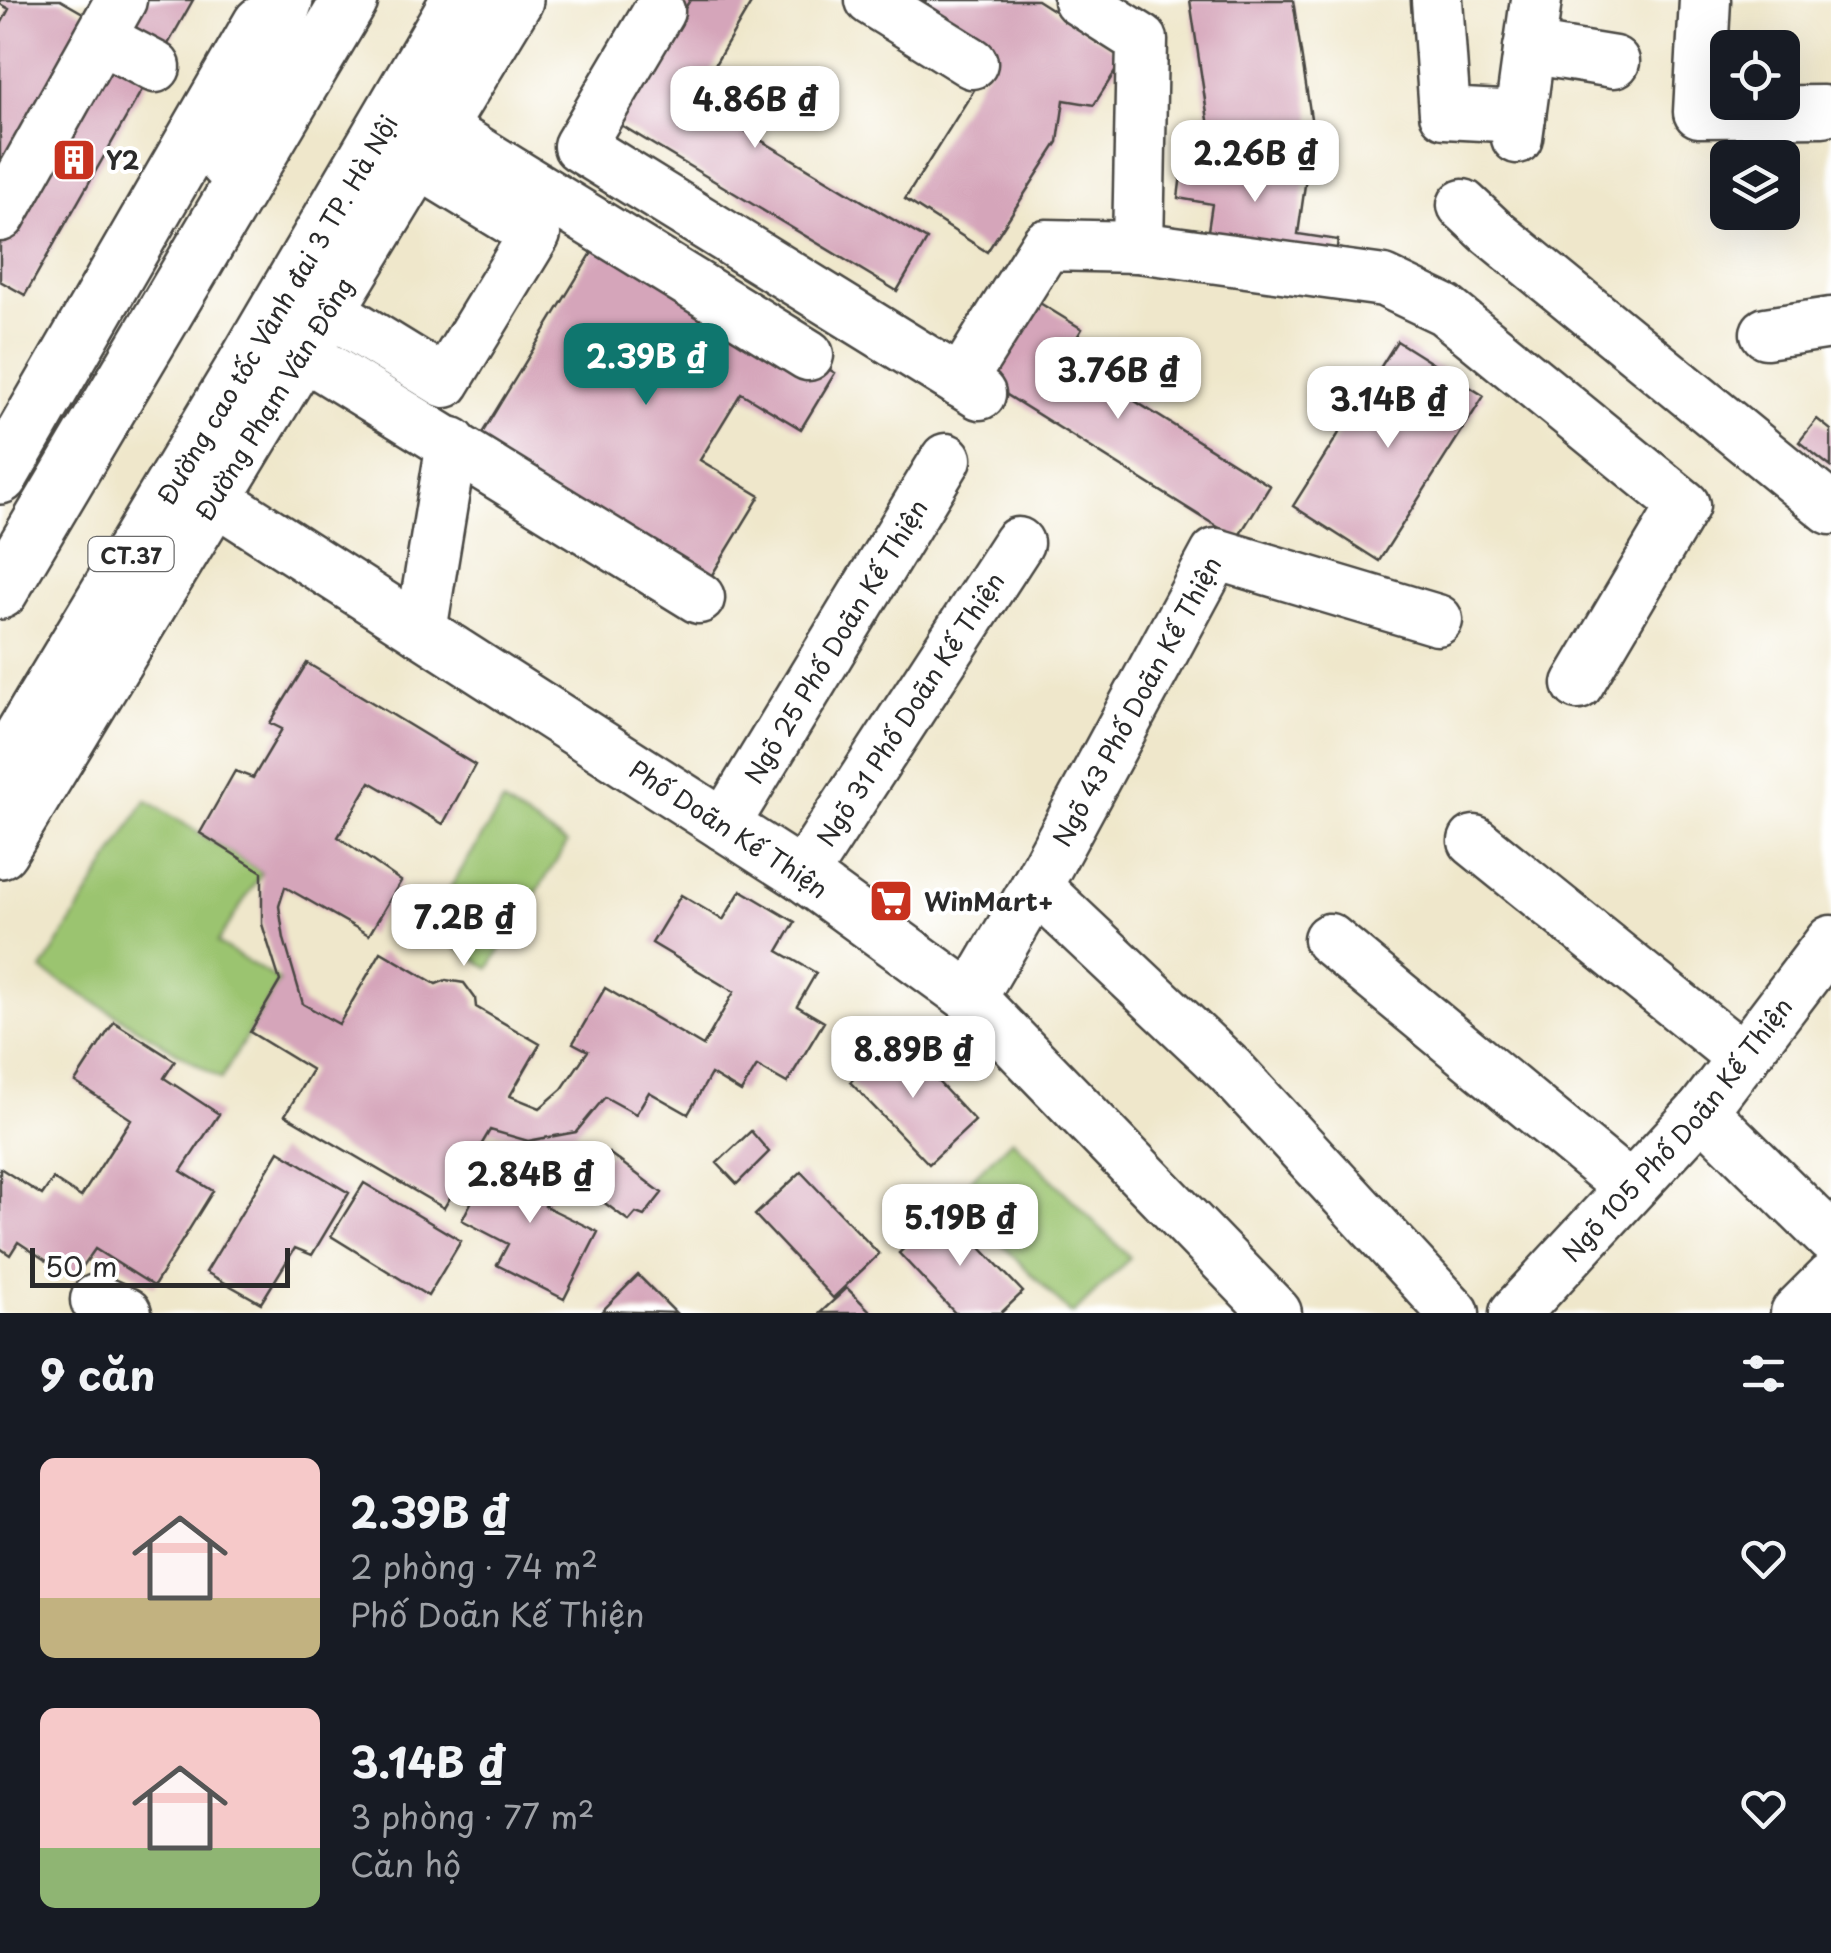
<!DOCTYPE html>
<html lang="vi">
<meta charset="utf-8">
<style>
:root{--surface:#171b24;--page:#20242c;--text:#f1f3f6;--muted:#9ea1a6;--accent:#0f766e}
body{margin:0;font-family:"Playpen Sans",sans-serif;background:var(--page);color:var(--text);height:100vh;display:flex;flex-direction:column;font-size:38px;white-space:nowrap}
*{box-sizing:border-box;margin:0}
p{font-size:32px;color:var(--muted)}
.icon{flex:none;width:55px;height:55px;fill:none;stroke:currentColor;stroke-width:2;stroke-linecap:round;stroke-linejoin:round}
.map{position:relative;height:1313px;overflow:hidden}
.sheet{display:flex;flex-direction:column;background:var(--surface);flex:1}
.sheet>*{flex:none}
.controls{position:absolute;left:1710px;top:30px;display:grid;gap:20px}
.controls a{display:grid;place-items:center;width:90px;height:90px;border-radius:15px;background:var(--surface);box-shadow:0 10px 40px #0002;font-size:50px}
.scale{position:absolute;left:30px;bottom:25px;width:260px;box-sizing:border-box;padding-left:10px;border:5px solid #2b2b2b;border-top:0;font-size:28px;line-height:35px;white-space:nowrap;color:#2b2b2b;-webkit-text-stroke:8px #fff;paint-order:stroke}
.price{position:absolute;translate:-50% -85px;padding:0 22px;border-radius:20px;background:#fff;color:#222;font-size:32px;line-height:65px;filter:drop-shadow(0 2px 5px #0008)}
.price::after{content:'';position:absolute;left:50%;top:60px;width:30px;height:22px;margin-left:-15px;background:inherit;clip-path:polygon(0 0,100% 0,50% 100%)}
.price.selected{background:var(--accent);color:#fff}
ul{padding:0;list-style:none}
li{display:flex;align-items:center;gap:30px;height:250px;padding:0 40px}
li span{display:grid;place-items:center;flex:none;width:280px;height:200px;border-radius:15px;color:#555}
li>.icon{margin-inline-start:auto}
span .icon{width:120px;height:120px;fill:#fffc;stroke-width:1}
li b{font-size:42px}
h2{display:flex;justify-content:space-between;align-items:center;height:120px;padding:0 40px;font-size:42px}
.map>svg:first-child{display:block}
.green{fill:#9bc470;stroke:#63784e;stroke-width:2.5}
.building{fill:#d5a5ba}
.lines{fill:none;stroke-linecap:round;stroke-linejoin:round}
.minor-casing{stroke:#484743;stroke-width:55}
.major-casing{stroke:#484743;stroke-width:60}
.highway-casing{stroke:#484743;stroke-width:60}
.minor{stroke:#fff;stroke-width:50}
.major{stroke:#fff;stroke-width:55}
.highway{stroke:#fff;stroke-width:55}
.labels{text-anchor:middle;dominant-baseline:central;stroke-width:8;stroke-linejoin:round;paint-order:stroke}
.shield{fill:#fff;stroke:#6b6b6b;stroke-width:2.5}
.shield-label{font-size:22px;font-weight:bold;fill:#2b2b2b}
.poi-label{font-size:25px;font-weight:bold;fill:#2b2b2b;stroke:#fff;text-anchor:start}
.street-label{font-size:25px;fill:#2b2b2b;stroke:#fff}
</style>
<div class="map">
<svg width="1831" height="1313" viewBox="0 0 1831 1313">
<rect width="100%" height="100%" fill="#fff"/>
<filter id="ink" filterUnits="userSpaceOnUse"><feTurbulence type="fractalNoise" baseFrequency=".01" numOctaves="2"/><feDisplacementMap in="SourceGraphic" scale="20" xChannelSelector="R" yChannelSelector="G"/><feConvolveMatrix kernelMatrix="1 2 1 2 8 2 1 2 1" color-interpolation-filters="sRGB"/></filter>
<filter id="wash" filterUnits="userSpaceOnUse"><feTurbulence type="fractalNoise" baseFrequency=".0048" numOctaves="4" result="noise"/><feDisplacementMap in="SourceGraphic" scale="40" xChannelSelector="R" yChannelSelector="G"/><feGaussianBlur stdDeviation="2.25" result="paint"/><feColorMatrix in="noise" values="0 0 0 0 0 0 0 0 0 0 0 0 0 0 0 0 0 1.4 0 .05"/><feComposite in="paint" operator="in"/></filter>
<g filter="url(#wash)">
<rect width="100%" height="100%" fill="#efe7cb"/>
<!-- green -->
<path class="green" d="M 146,800 L 262,872 L 217,943 L 280,981 L 221,1079 L 42,970 Z
M 503,803 L 567,844 L 489,968 L 425,928 Z
M 1012,1139 L 1130,1258 L 1074,1313 L 1070,1313 L 954,1196 Z"/>
<g id="blocks">
<!-- building -->
<path class="building" d="M 0,0 L 60,0 L 88,16 L 0,173 L 0,26 L 9,9 L 0,4 Z
M 143,0 L 193,0 L 163,53 L 125,32 Z
M 690,0 L 753,0 L 694,100 L 927,240 L 897,291 L 616,122 Z
M 899,0 L 1037,0 L 1125,56 L 1094,105 L 1064,100 L 1058,142 L 987,252 L 905,199 L 993,60 Z
M 1190,0 L 1293,0 L 1312,125 L 1211,140 Z
M 104,55 L 148,79 L 25,295 L 0,281 L 0,241 Z
M 1220,151 L 1308,164 L 1298,234 L 1338,240 L 1335,263 L 1206,244 L 1212,204 L 1178,198 L 1183,159 L 1218,165 Z
M 604,233 L 835,373 L 801,429 L 741,393 L 700,460 L 760,496 L 704,588 L 473,448 Z
M 1030,297 L 1082,329 L 1065,357 L 1270,486 L 1237,539 L 980,378 Z
M 1397,341 L 1484,396 L 1379,561 L 1293,506 Z
M 1817,419 L 1831,430 L 1831,467 L 1799,442 Z
M 307,663 L 475,765 L 443,824 L 370,782 L 338,837 L 401,881 L 369,935 L 285,887 L 279,906 L 284,939 L 303,1004 L 339,1024 L 381,952 L 436,984 L 446,980 L 464,983 L 475,998 L 476,1007 L 540,1044 L 510,1096 L 540,1108 L 562,1089 L 588,1051 L 573,1043 L 605,988 L 703,1046 L 734,992 L 652,943 L 681,895 L 723,920 L 741,890 L 795,922 L 778,951 L 816,973 L 797,1006 L 824,1022 L 787,1083 L 757,1066 L 741,1092 L 711,1074 L 688,1114 L 649,1092 L 636,1114 L 605,1097 L 576,1132 L 528,1141 L 490,1130 L 444,1208 L 285,1115 L 312,1070 L 250,1032 L 280,981 L 262,924 L 262,872 L 200,833 L 235,771 L 253,778 L 282,729 L 270,723 Z
M 114,1022 L 175,1061 L 164,1078 L 219,1114 L 181,1171 L 213,1191 L 154,1286 L 95,1249 L 74,1279 L 18,1242 L 10,1255 L 0,1248 L 0,1168 L 42,1195 L 53,1179 L 81,1197 L 131,1119 L 75,1082 Z
M 897,1038 L 975,1121 L 929,1164 L 850,1082 Z
M 751,1131 L 769,1152 L 737,1184 L 717,1163 Z
M 279,1151 L 349,1193 L 312,1255 L 295,1248 L 261,1303 L 206,1272 Z
M 498,1151 L 557,1182 L 545,1206 L 598,1232 L 564,1299 L 497,1265 L 508,1244 L 462,1220 Z
M 609,1153 L 662,1193 L 644,1216 L 636,1213 L 629,1221 L 583,1187 Z
M 801,1172 L 879,1254 L 833,1298 L 755,1215 Z
M 364,1183 L 461,1241 L 428,1296 L 331,1236 Z
M 945,1210 L 1023,1292 L 1001,1313 L 955,1313 L 899,1253 Z
M 638,1275 L 676,1313 L 602,1311 Z
M 847,1288 L 872,1313 L 820,1313 Z"/>
</g>
</g>
<g filter="url(#ink)">
<use href="#blocks" fill-opacity="0" stroke="#484743" stroke-width="2.5"/>
<g class="lines">
<defs>
<g id="minor">
<path d="M 871,0 L 972,63"/>
<path d="M 1079,0 L 1142,40 L 1138,247"/>
<path d="M 1437,0 L 1445,113 L 1520,117"/>
<path d="M 1705,0 L 1699,112 L 1823,111"/>
<path d="M 659,11 L 579,146 L 980,394"/>
<path d="M 100,38 L 155,67"/>
<path d="M 1529,48 L 1614,62"/>
<path d="M 438,127 L 808,355"/>
<path d="M 1517,138 L 1536,0"/>
<path d="M 1463,205 L 1492,232 L 1831,509"/>
<path d="M 0,216 L 121,0"/>
<path d="M 328,310 L 445,382 L 535,234 L 417,162"/>
<path d="M 1766,333 L 1831,323"/>
<path d="M 302,353 L 699,598"/>
<path d="M 960,382 L 1046,245 L 1138,247 L 1384,281 L 1445,310 L 1684,505 L 1578,684"/>
<path id="s1" d="M 214,498 L 802,875 L 971,998 L 1276,1313"/>
<path d="M 421,631 L 452,443"/>
<path id="s2" d="M 724,825 L 946,459"/>
<path d="M 1474,841 L 1743,1058"/>
<path id="s3" d="M 802,875 L 1018,543"/>
<path d="M 1036,887 L 1230,1070 L 1454,1313"/>
<path d="M 1329,939 L 1630,1188"/>
<path id="s4" d="M 971,998 L 1036,887 L 1216,554 L 1437,620"/>
<path d="M 1702,1111 L 1831,1238"/>
<path d="M 96,1300 L 126,1313"/>
<path id="s5" d="M 1515,1313 L 1702,1111 L 1831,941"/>
<path d="M 1796,1313 L 1831,1278"/>
</g>
<g id="major">
<path d="M 0,476 L 261,24"/>
<path id="s6" d="M 0,850 L 515,0"/>
</g>
<g id="highway">
<path d="M 227,162 L 285,0"/>
<path d="M 397,164 L 484,51"/>
<path d="M 0,591 L 350,0"/>
<path id="s7" d="M 0,773 L 249,359 L 459,0"/>
</g>
</defs>
<!-- minor casing -->
<use href="#minor" class="minor-casing"/>
<!-- major casing -->
<use href="#major" class="major-casing"/>
<!-- highway casing -->
<use href="#highway" class="highway-casing"/>
<!-- minor -->
<use href="#minor" class="minor"/>
<!-- major -->
<use href="#major" class="major"/>
<!-- highway -->
<use href="#highway" class="highway"/>
</g>
</g>
<!-- icons -->
<defs>
<symbol id="building-square" viewBox="-11 -11 22 22"><rect x="-9" y="-9" width="18" height="18" rx="4" fill="#c8321e" stroke="#fff"/><path d="M-4-6H4V6H1V3H-1V6H-4ZM-2.5-4.3h1.7v1.8h-1.7ZM.8-4.3h1.7v1.8H.8ZM-2.5-1h1.7V.8h-1.7ZM.8-1h1.7V.8H.8Z" fill="#fff"/></symbol>
<symbol id="supermarket-square" viewBox="-11 -11 22 22"><rect x="-9" y="-9" width="18" height="18" rx="4" fill="#c8321e" stroke="#fff"/><path d="M-6-5.5h2.5l.6 2H6L4.5 2H-2.5L-4.4-4H-6ZM-1.5 3.2a1.3 1.3 0 1 0 .1 0ZM3 3.2a1.3 1.3 0 1 0 .1 0Z" fill="#fff"/></symbol>
</defs>
<g fill-rule="evenodd">
<use href="#building-square" x="49" y="135" width="50" height="50"/>
<use href="#supermarket-square" x="866" y="876" width="50" height="50"/>
</g>
<g class="labels">
<!-- shield labels -->
<rect class="shield" x="88.5" y="537" width="85" height="34" rx="8"/>
<g class="shield-label">
<text x="131" y="554">CT.37</text>
</g>
<!-- poi labels -->
<g class="poi-label">
<text x="106" y="160">Y2</text>
<text x="924" y="901">WinMart+</text>
</g>
<!-- street labels -->
<g class="street-label">
<text stroke="none"><textPath href="#s7" startOffset="540">Đường cao tốc Vành đai 3 TP. Hà Nội</textPath></text>
<text stroke="none"><textPath href="#s6" startOffset="528">Đường Phạm Văn Đồng</textPath></text>
<text stroke="none"><textPath href="#s2" startOffset="215">Ngõ 25 Phố Doãn Kế Thiện</textPath></text>
<text stroke="none"><textPath href="#s4" startOffset="340">Ngõ 43 Phố Doãn Kế Thiện</textPath></text>
<text stroke="none"><textPath href="#s3" startOffset="198">Ngõ 31 Phố Doãn Kế Thiện</textPath></text>
<text stroke="none"><textPath href="#s1" startOffset="612">Phố Doãn Kế Thiện</textPath></text>
<text stroke="none"><textPath href="#s5" startOffset="245">Ngõ 105 Phố Doãn Kế Thiện</textPath></text>
</g>
</g>
</svg>
<div class="controls">
<a><svg class="icon" aria-label="locate" viewBox="0 0 24 24"><circle cx="12" cy="12" r="6"/><path d="M12 2v4M12 18v4M2 12h4M18 12h4"/></svg></a>
<a><svg class="icon" aria-label="layers" viewBox="0 0 24 24"><path d="M12 4l9 5-9 5-9-5zM3 14l9 5 9-5"/></svg></a>
</div>
<div class="scale">50 m</div>
<b class="price" style="left:755px;top:151px">4.86B ₫</b>
<b class="price" style="left:1255px;top:205px">2.26B ₫</b>
<b class="price selected" style="left:646px;top:408px">2.39B ₫</b>
<b class="price" style="left:1118px;top:422px">3.76B ₫</b>
<b class="price" style="left:1388px;top:451px">3.14B ₫</b>
<b class="price" style="left:464px;top:969px">7.2B ₫</b>
<b class="price" style="left:913px;top:1101px">8.89B ₫</b>
<b class="price" style="left:530px;top:1226px">2.84B ₫</b>
<b class="price" style="left:960px;top:1269px">5.19B ₫</b>
</div>
<section class="sheet">
<h2>9 căn<svg class="icon" aria-label="filters" viewBox="0 0 24 24"><path d="M4 7h16M4 17h16"/><circle cx="9" cy="7" r="2"/><circle cx="15" cy="17" r="2"/></svg></h2>
<ul>
<li><span style="background:linear-gradient(#f6c9c9 70%,#c2b280 0)"><svg class="icon" aria-label="home" viewBox="0 0 24 24"><path d="M3 11l9-7 9 7M6 9v11h12V9"/></svg></span><div><b>2.39B ₫</b><p>2 phòng · 74 m²</p><p>Phố Doãn Kế Thiện</p></div><svg class="icon" aria-label="heart" viewBox="0 0 24 24"><path d="M12 20l-8-8c-3-5 5-10 8-4 3-6 11-1 8 4z"/></svg></li>
<li><span style="background:linear-gradient(#f6c9c9 70%,#8fb573 0)"><svg class="icon" aria-label="home" viewBox="0 0 24 24"><path d="M3 11l9-7 9 7M6 9v11h12V9"/></svg></span><div><b>3.14B ₫</b><p>3 phòng · 77 m²</p><p>Căn hộ</p></div><svg class="icon" aria-label="heart" viewBox="0 0 24 24"><path d="M12 20l-8-8c-3-5 5-10 8-4 3-6 11-1 8 4z"/></svg></li>
</ul>
</section>
